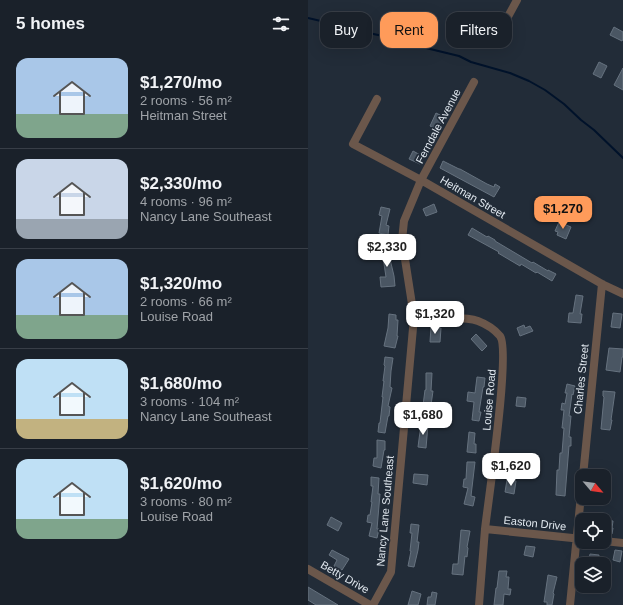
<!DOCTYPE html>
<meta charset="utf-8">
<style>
:root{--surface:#1a212a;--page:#232932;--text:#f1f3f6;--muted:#9fa3a8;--line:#383e47;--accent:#ff9b5a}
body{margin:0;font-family:Helvetica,sans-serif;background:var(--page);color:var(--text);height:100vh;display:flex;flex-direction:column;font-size:15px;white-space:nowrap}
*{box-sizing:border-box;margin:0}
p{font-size:13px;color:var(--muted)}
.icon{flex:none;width:22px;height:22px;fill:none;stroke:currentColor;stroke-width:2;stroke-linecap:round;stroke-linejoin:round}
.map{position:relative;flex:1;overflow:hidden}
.side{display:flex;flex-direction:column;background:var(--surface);width:308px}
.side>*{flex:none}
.hud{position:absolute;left:12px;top:12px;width:243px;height:36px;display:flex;gap:8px}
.needle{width:26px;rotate:119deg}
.tools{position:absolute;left:267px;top:469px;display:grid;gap:8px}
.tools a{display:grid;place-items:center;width:36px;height:36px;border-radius:8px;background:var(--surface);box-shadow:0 4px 16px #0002,0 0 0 1px var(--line);font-size:20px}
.price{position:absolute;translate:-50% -34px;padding:0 9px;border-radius:8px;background:#fff;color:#222;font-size:13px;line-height:26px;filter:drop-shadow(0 1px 2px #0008)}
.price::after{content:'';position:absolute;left:50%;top:24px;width:12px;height:9px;margin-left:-6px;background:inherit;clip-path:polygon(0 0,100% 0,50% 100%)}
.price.on{background:var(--accent);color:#111}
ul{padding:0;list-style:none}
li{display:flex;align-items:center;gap:12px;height:100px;padding:0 16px}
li+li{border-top:1px solid var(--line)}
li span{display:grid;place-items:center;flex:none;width:112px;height:80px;border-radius:12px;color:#555}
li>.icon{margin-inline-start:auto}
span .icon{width:48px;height:48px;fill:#fffc;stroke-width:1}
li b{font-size:17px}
h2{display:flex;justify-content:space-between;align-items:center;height:48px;padding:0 16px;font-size:17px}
.pill{padding:0 14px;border-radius:12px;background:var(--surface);box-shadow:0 4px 16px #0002,0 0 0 1px var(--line);font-size:14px;line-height:36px}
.pill.on{background:var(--accent);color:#111}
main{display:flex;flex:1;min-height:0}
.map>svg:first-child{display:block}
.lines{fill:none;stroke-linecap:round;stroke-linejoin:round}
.stream{stroke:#00122a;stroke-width:2}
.building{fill:#4a5663;stroke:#66727f}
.minor{stroke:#6b574b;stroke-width:8}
.labels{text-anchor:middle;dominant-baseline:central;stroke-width:3.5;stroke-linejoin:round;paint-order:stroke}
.street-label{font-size:11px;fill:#e1e8ef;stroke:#222c38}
</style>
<main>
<section class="side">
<h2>5 homes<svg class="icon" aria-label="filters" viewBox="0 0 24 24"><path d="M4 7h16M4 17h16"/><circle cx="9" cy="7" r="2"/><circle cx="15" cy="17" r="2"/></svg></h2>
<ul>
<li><span style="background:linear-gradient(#a9c7e8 70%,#7fa58c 0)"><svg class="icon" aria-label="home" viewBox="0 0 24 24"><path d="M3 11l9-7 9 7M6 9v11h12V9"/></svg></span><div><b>$1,270/mo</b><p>2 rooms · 56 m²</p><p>Heitman Street</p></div></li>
<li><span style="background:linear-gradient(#c9d6e8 75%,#9aa5b1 0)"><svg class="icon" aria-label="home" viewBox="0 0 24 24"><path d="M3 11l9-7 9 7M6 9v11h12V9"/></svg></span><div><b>$2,330/mo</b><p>4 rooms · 96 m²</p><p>Nancy Lane Southeast</p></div></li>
<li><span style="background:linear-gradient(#a9c7e8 70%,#7fa58c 0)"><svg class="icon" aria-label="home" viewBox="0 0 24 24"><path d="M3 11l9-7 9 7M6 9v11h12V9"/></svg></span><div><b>$1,320/mo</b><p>2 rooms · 66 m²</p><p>Louise Road</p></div></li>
<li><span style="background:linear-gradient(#bfe0f5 75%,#c2b280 0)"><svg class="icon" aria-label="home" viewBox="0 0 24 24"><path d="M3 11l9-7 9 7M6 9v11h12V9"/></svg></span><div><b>$1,680/mo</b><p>3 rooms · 104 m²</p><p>Nancy Lane Southeast</p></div></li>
<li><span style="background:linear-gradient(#bfe0f5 75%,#7fa58c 0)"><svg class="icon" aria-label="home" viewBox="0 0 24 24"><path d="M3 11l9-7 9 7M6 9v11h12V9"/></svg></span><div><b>$1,620/mo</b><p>3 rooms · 80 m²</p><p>Louise Road</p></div></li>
</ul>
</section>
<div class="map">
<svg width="315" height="605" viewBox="0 0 315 605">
<rect width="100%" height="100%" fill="#222c38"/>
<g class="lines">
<!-- stream -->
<path class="stream" d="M 0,18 L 17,22 L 51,31 L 99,41 L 118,48 L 151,56 L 163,62 L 202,73 L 221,81 L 237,90 L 256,104 L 273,120 L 286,130 L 315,158"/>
</g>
<!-- building -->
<path class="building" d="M 306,27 L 315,32 L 315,39 L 314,41 L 302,35 Z
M 291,62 L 299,66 L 293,78 L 285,74 Z
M 315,68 L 315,90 L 306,85 Z
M 128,113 L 136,117 L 130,130 L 122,126 Z
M 105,151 L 116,157 L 112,164 L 101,159 Z
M 135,161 L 151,169 L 152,169 L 179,184 L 186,187 L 187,184 L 192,187 L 186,197 L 132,168 Z
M 126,204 L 129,212 L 118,216 L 115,209 Z
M 73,207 L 82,209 L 78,225 L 81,226 L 80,235 L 71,233 L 74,216 L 71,215 Z
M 251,222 L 263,227 L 258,239 L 249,235 L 250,232 L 247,231 Z
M 164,228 L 179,237 L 180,236 L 187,240 L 187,241 L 224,263 L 225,262 L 240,271 L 240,270 L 248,274 L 244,281 L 229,272 L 228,273 L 213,264 L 212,266 L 190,253 L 191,252 L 160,235 Z
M 81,243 L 82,259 L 86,276 L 87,286 L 73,287 L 72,277 L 78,277 L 73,244 Z
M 268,295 L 275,296 L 272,314 L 274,314 L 273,323 L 260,322 L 261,313 L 265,313 Z
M 305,313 L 314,314 L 312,328 L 303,327 Z
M 81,314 L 88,315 L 88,320 L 90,320 L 89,336 L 90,336 L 87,348 L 76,346 L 80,328 Z
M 216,325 L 217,328 L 222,326 L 225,331 L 212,336 L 209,328 Z
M 123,327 L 133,328 L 132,342 L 122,342 Z
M 168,334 L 179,346 L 174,351 L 163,339 Z
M 301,348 L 315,349 L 315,357 L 314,357 L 312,372 L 298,370 Z
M 77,357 L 85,358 L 83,371 L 82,387 L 84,388 L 80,406 L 82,407 L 81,416 L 80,416 L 77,433 L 70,432 L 71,423 L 72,423 L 75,397 L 74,397 L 76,381 L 75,381 L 77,366 L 76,365 Z
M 118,373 L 124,373 L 123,391 L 125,391 L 123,405 L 125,405 L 124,414 L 114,413 L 117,390 L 118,390 Z
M 169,377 L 177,378 L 176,387 L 175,387 L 171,412 L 173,412 L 171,421 L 164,420 L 166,402 L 159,401 L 160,392 L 167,393 Z
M 259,384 L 267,386 L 265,395 L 264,394 L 261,416 L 263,416 L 261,437 L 263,437 L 263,446 L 261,446 L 257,496 L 248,495 L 249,470 L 251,470 L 252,453 L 254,453 L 256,428 L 254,428 L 256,410 L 253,410 L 254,403 L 257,404 L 259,393 L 257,393 Z
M 295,391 L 307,392 L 303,420 L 304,420 L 302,430 L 293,429 L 296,397 L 295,396 Z
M 209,397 L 218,398 L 217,407 L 208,406 Z
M 113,424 L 120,425 L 118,448 L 110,447 Z
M 161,432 L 167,433 L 166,444 L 168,444 L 168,453 L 159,452 Z
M 69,440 L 77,441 L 77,450 L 76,450 L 73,468 L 65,466 L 66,458 L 69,458 Z
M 159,462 L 167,462 L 163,496 L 167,497 L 165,506 L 156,504 L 160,488 L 155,487 L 156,479 L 158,479 Z
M 106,474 L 120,475 L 119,485 L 105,483 Z
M 63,477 L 71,478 L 70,494 L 72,494 L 69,529 L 71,529 L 69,538 L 61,536 L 64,523 L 59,522 L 60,515 L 62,515 L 64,502 L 63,502 L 65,486 L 63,486 Z
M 199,480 L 208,481 L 206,494 L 197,492 Z
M 23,517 L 34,523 L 30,531 L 19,525 Z
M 298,520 L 305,521 L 304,528 L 305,528 L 304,534 L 296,532 Z
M 103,524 L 111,525 L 109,542 L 111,542 L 110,550 L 106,567 L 100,566 L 103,551 L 102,551 L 104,533 L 102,533 Z
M 153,530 L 162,531 L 159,547 L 160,548 L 159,557 L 157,556 L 155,575 L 144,574 L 145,564 L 150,564 Z
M 218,546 L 227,547 L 225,557 L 216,555 Z
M 24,550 L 41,559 L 34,570 L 26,566 L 29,560 L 21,555 Z
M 307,550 L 314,551 L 312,562 L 305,560 Z
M 282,554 L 291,555 L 290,564 L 280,564 Z
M 191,571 L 199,571 L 198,577 L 201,577 L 200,589 L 203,589 L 202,595 L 196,594 L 195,605 L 186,605 L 188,588 L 189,588 Z
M 240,575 L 249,577 L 245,593 L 246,594 L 244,605 L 239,605 L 239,602 L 236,602 Z
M 0,587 L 30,605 L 8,605 L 0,600 Z
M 104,591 L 113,594 L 110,605 L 100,605 Z
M 124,592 L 129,593 L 127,605 L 119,605 L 120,597 L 123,597 Z"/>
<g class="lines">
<!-- minor -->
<path class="minor" d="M 196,24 L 209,0
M 69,99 L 45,144 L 113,180 L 294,284 L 315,294
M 106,317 C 119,317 131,318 143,318 C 152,318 162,318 170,321 C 178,324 187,330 192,336 C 203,350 180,502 177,529 C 175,554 173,580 171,605
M 275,476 L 294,284
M 177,529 L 274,539
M 296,541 L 315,543
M 0,569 L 62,605
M 65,605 L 83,572 L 106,317 L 94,240 L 96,221 L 113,180 L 166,82
M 262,605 L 274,485"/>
</g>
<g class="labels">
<!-- street labels -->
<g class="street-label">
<text transform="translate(130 126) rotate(-62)">Ferndale Avenue</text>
<text transform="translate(165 197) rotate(30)">Heitman Street</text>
<text transform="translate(273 379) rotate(-84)">Charles Street</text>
<text transform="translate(181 400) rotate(-85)">Louise Road</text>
<text transform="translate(77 511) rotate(-85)">Nancy Lane Southeast</text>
<text transform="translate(227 523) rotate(6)">Easton Drive</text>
<text transform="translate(37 577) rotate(30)">Betty Drive</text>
</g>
</g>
</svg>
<div class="tools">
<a><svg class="needle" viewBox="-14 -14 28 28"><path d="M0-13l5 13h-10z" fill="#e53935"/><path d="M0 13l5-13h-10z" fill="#9fa3a8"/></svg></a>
<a><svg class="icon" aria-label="locate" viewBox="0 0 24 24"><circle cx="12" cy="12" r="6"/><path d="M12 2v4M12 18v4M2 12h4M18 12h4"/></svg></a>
<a><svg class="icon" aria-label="layers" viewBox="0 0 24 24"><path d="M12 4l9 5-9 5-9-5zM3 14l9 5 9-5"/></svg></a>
</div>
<b class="price on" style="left:255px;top:230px">$1,270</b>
<b class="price" style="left:79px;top:268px">$2,330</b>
<b class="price" style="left:127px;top:335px">$1,320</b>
<b class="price" style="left:115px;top:436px">$1,680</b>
<b class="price" style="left:203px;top:487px">$1,620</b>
<div class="hud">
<a class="pill">Buy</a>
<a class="pill on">Rent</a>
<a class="pill">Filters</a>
</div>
</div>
</main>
